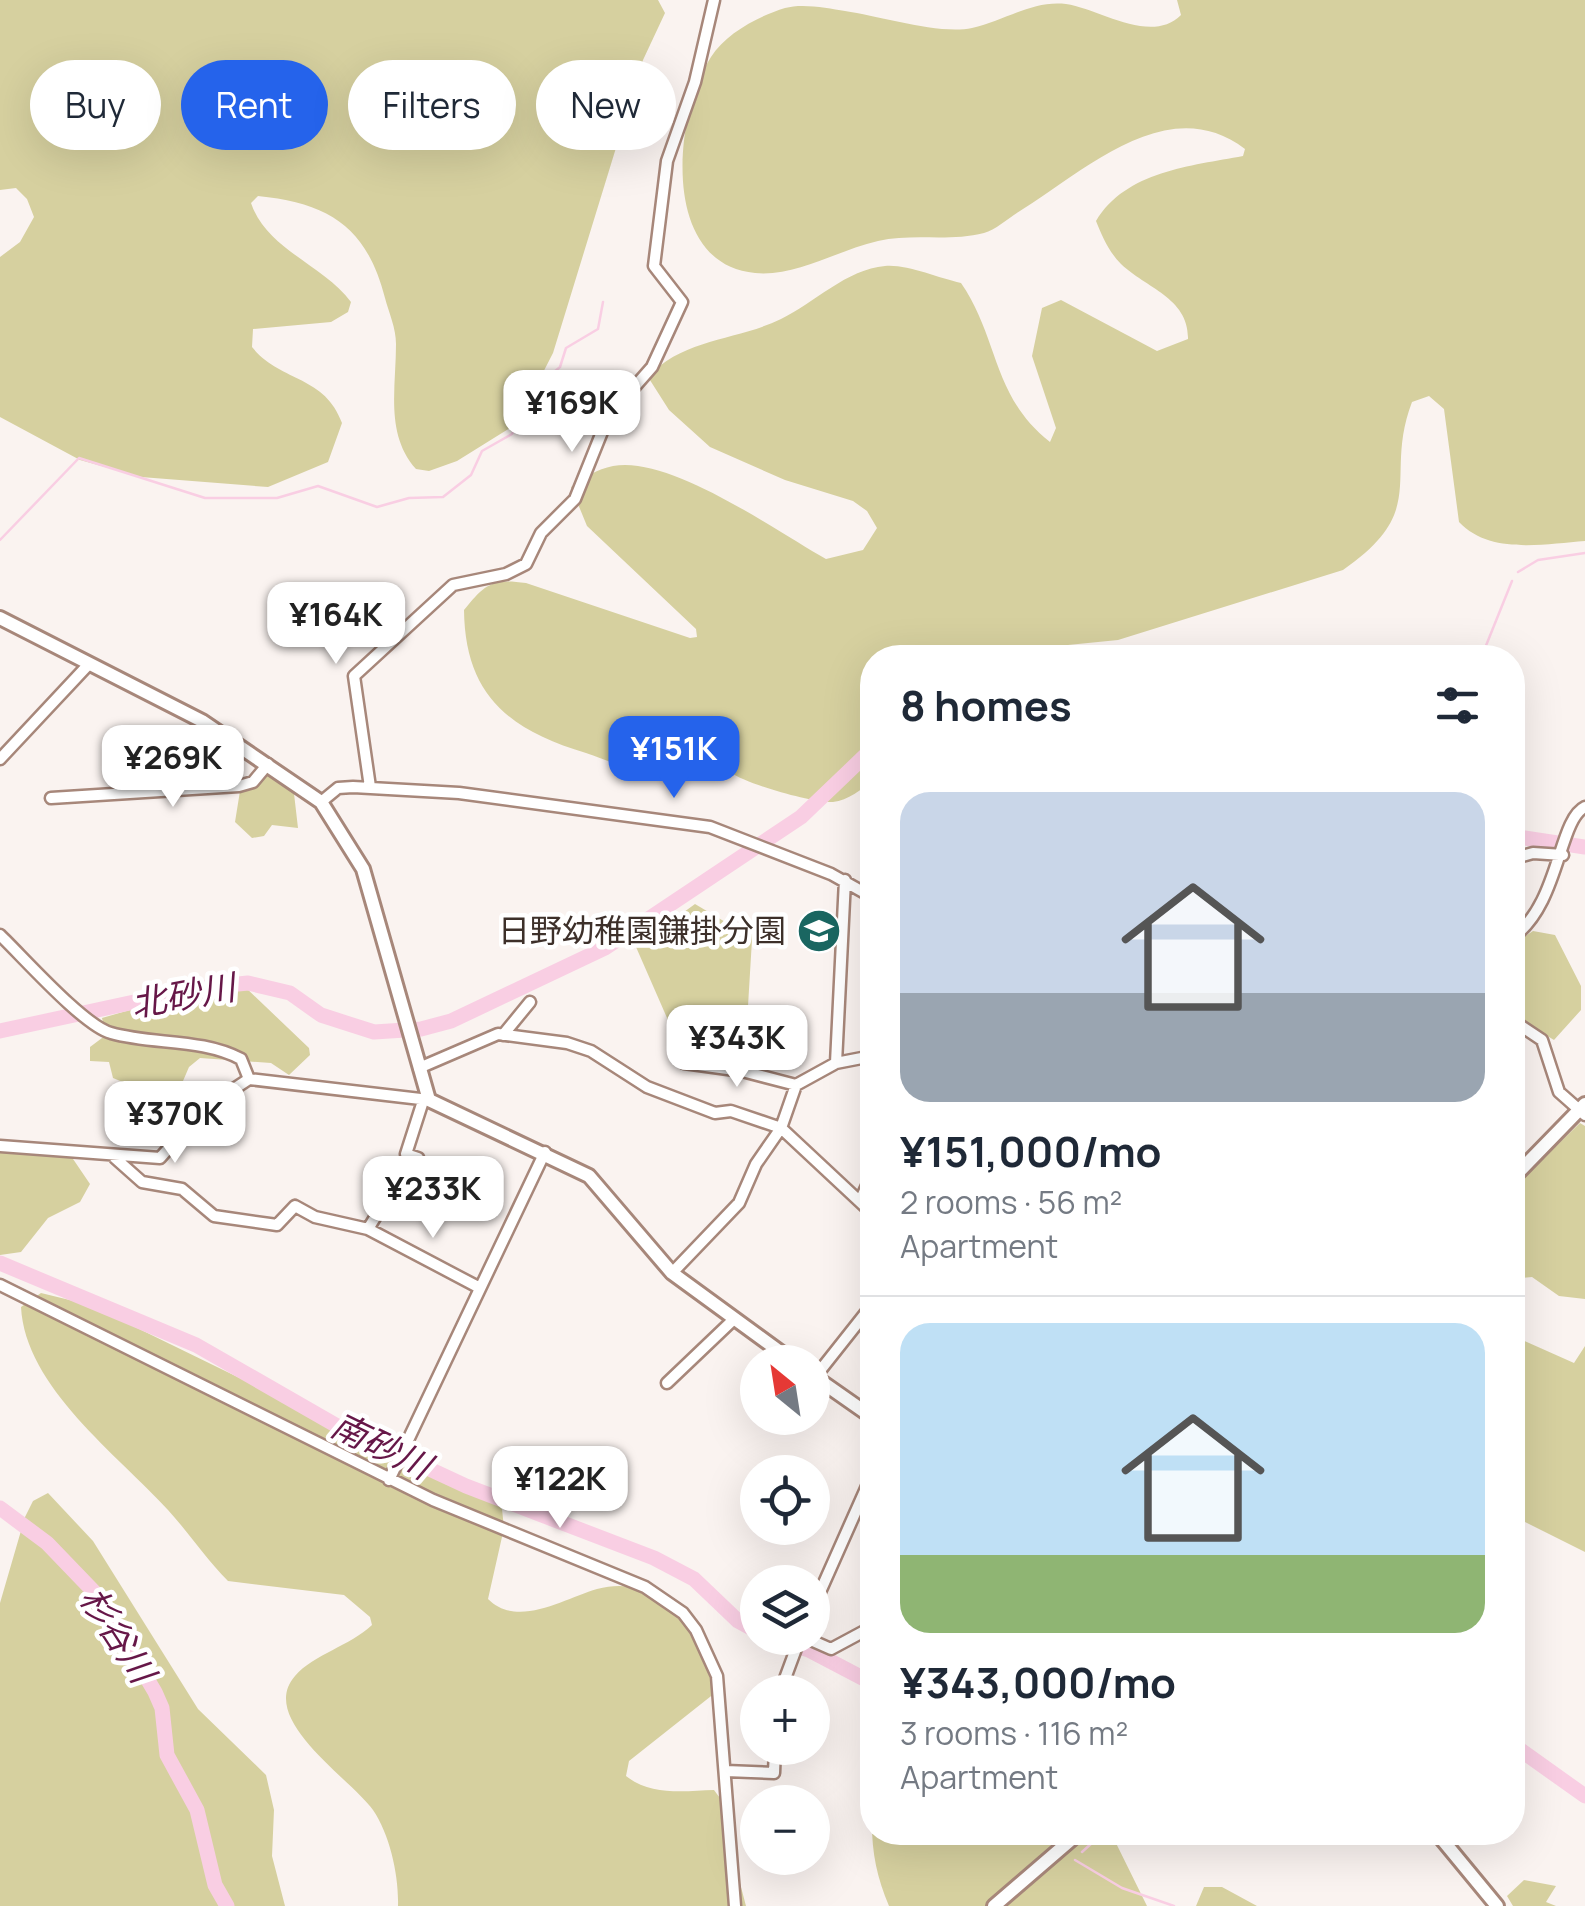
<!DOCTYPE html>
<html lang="en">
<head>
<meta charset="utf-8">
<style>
	body { margin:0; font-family:Manrope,"Noto Sans JP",sans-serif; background:#f2f2f3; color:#1f2937; height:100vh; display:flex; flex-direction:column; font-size:38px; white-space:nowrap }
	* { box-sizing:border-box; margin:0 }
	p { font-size:32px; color:#747a83 }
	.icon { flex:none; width:55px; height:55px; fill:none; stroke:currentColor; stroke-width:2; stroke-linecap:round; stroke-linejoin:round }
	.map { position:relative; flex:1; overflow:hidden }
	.sheet { position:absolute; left:860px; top:645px; width:665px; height:1200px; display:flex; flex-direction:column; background:#fff; border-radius:40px; box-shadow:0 10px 40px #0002 }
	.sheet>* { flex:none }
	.banner { position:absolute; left:30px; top:60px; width:680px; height:90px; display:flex; gap:20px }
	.needle { width:65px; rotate:330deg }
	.tools { position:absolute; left:740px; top:1345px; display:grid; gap:20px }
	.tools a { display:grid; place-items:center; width:90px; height:90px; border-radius:50%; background:#fff; box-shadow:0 10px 40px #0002; font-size:50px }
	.price { position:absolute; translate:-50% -85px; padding:0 22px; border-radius:20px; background:#fff; color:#222; font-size:32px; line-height:65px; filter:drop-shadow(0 2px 5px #0008) }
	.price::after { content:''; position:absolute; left:50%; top:60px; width:30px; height:22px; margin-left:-15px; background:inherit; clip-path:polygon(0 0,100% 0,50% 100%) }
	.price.on { background:#2563eb; color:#fff }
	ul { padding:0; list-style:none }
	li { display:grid; align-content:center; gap:20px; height:530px; padding:0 40px }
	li+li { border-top:2px solid #e0e1e3 }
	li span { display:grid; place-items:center; height:310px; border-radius:30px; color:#555 }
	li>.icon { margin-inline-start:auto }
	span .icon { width:180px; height:180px; fill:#fffc; stroke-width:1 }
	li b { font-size:42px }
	h2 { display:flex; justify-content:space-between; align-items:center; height:120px; padding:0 40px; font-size:42px }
	.tag { padding:0 35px; border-radius:45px; background:#fff; box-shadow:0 10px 40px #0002; font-size:35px; line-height:90px }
	.tag.on { background:#2563eb; color:#fff }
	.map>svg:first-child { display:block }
	.green { fill:#d6d09f }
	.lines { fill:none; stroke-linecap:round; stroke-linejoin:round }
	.stream { stroke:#f9cee3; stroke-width:2.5 }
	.river { stroke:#f9cee3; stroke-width:15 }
	.minor-casing { stroke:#a7877a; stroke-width:15 }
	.major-casing { stroke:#a7877a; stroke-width:18 }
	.minor { stroke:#fff; stroke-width:10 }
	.major { stroke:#fff; stroke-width:12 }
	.labels { text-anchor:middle; stroke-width:9; stroke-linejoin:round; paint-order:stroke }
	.poi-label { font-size:32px; fill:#3d302a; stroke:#fff; text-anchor:end }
	.water-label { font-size:35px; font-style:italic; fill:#661748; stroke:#fff }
</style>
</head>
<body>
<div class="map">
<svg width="1585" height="1906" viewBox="0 0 1585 1906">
	<rect width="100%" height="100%" fill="#faf3f0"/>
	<!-- green -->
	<path class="green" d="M0 0H658L665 13 643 60 553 353 531 396 510 428 457 461 429 471 416 469C385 434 396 388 396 344 396 328 389 313 385 298 367 228 330 203 258 196L251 203C267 250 324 265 351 302L348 312 331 322 253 329 252 347C280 382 325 375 342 423L328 462 268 487 141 477 80 460 0 417V257L20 242 34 217 27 199 16 188 0 190Z
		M1177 0H1585V541C1544 544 1490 555 1459 522L1444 409 1429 396 1412 402C1383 478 1431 509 1343 570L1118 640 1058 646 1017 657 872 658V780C862 790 848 800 833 802 812 803 746 784 730 772 724 768 719 759 713 756 687 743 656 765 630 766 617 766 599 757 586 753 509 730 465 695 464 610 485 584 492 578 526 583L690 638 697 637 696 629 587 526 571 487C584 478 597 469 613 466 670 455 776 531 826 559L863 550 877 528 867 511 853 501 785 480 710 447 669 410 648 377C683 338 736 341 781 319 814 303 847 269 885 266 907 264 938 278 961 283 999 338 992 397 1050 442L1056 428 1032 356 1042 308 1061 300 1157 351 1188 339C1189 298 1146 288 1121 264 1109 252 1102 236 1096 221 1126 171 1191 166 1243 156L1245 149C1169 91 1087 169 1023 209 1011 216 997 229 984 233 950 242 912 233 878 241 838 250 796 277 755 273 659 264 674 114 711 57 726 33 759 16 785 8 802 3 828 8 845 11 880 16 939 35 972 28 1005 21 1032 0 1066 4 1100 9 1151 45 1181 15Z
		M263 772 293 785 298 828 272 825 264 836 252 838 235 822 240 791Z
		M695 904 737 929 742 920 753 923 745 1056 733 1054 732 1060 685 1059 636 947Z
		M1533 931 1555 935 1581 986V1010L1554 1040 1513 1015 1512 945Z
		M243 985 309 1048 310 1055 289 1075 271 1063 200 1058 189 1067 180 1088 153 1092 143 1111 147 1122 133 1136 124 1133 129 1108 124 1098 130 1085 113 1078 109 1062 90 1061V1047L106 1035 102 1018 189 993Z
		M1580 1123 1585 1126V1299L1559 1296 1532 1277 1512 1279 1513 1188Z
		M0 1149 71 1156 90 1184 80 1202 48 1218 21 1252 0 1255Z
		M41 1293 90 1305 492 1501 502 1509 504 1528 488 1599C518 1629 565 1598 597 1589 663 1571 705 1636 720 1689L629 1761 626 1776C651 1796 684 1791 714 1790L728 1809 732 1853 746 1906H398C399 1876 390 1835 373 1810 350 1778 257 1719 295 1676 314 1654 350 1646 372 1625L370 1617 344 1595 228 1581C206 1559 189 1533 168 1510 118 1455 25 1387 21 1307Z
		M1513 1336 1574 1363 1585 1346V1552L1513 1516Z
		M48 1493 93 1541 198 1709 266 1775 274 1810 272 1856 285 1906H0V1603L25 1517 33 1501Z
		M872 1814V1832L1111 1833 1147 1906H889C876 1875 871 1849 872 1814Z
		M1524 1880 1556 1886 1546 1902 1556 1906H1513L1507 1896Z
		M1204 1887H1222L1257 1906H1196Z"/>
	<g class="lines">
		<!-- stream -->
		<path class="stream" d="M0 540 79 458 205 498H277L318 486 377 507 409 498 443 497 471 475 482 451 512 434 540 384 560 367 566 348 598 329 603 302
			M1518 572 1538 560 1585 553
			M1481 658 1512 581
			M1082 1852 1104 1832
			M1075 1860 1122 1888 1174 1906"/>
		<!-- river -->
		<path class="river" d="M1512 836 1585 847
			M0 1031 199 988 248 983 290 993 321 1015 374 1032 421 1029 451 1021 605 948 801 817 872 749
			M0 1263 196 1345 339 1427 466 1486 654 1558 694 1579 738 1621 758 1632
			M0 1508 47 1543 98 1596 155 1692 162 1708 167 1755 197 1810 215 1885 227 1906
			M768 1638 809 1650 872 1683
			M1512 1744 1585 1796"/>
		<!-- minor casing -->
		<g class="minor-casing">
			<path id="minor" d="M0 759 89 664
				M370 787 354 676 453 585 506 574 526 564 541 533 575 499 608 417 652 367 682 302 654 266 667 161 695 82 714 0
				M51 798 239 786 253 782 268 764
				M321 802 338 788 353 787 459 793 710 827 831 874 872 897
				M1512 859 1533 853 1563 855
				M0 935C23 957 84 1026 111 1033 153 1045 201 1038 241 1059L249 1079 429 1100
				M1512 938C1560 904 1558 820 1585 807
				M1512 1020 1542 1040 1559 1092 1585 1115
				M503 1035 530 1002
				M684 1063 742 1071 796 1085
				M836 1063 845 880
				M419 1068 498 1034 567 1043 591 1051 647 1087 715 1113 731 1111 781 1128 872 1213
				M0 1146 160 1158 202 1110 249 1079
				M115 1158 142 1182 182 1189 214 1216 277 1225 295 1206 315 1217 368 1229 480 1288
				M860 1201 872 1175
				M368 1229 387 1198 416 1184 418 1158 406 1154 423 1101
				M672 1273 739 1203 756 1164 781 1128 796 1085 836 1063 872 1056
				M0 1285 433 1500 645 1587 683 1613 696 1630 717 1676 735 1906
				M815 1377 872 1305
				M667 1383 732 1321
				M389 1480 545 1152
				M812 1610 872 1475
				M806 1638 831 1649 872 1627
				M780 1692 800 1638
				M726 1771 774 1773 775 1748"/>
		</g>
		<!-- major casing -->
		<g class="major-casing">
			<path id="major" d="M0 618 202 721 321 802 363 869 429 1100 589 1176 672 1273 794 1362
				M1512 1179 1585 1104
				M812 1375 872 1417
				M1436 1832 1497 1906
				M994 1906 1080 1832"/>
		</g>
		<!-- minor -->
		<use href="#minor" class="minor"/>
		<!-- major -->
		<use href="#major" class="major"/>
	</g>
	<!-- icons -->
	<defs>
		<g id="school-disc" transform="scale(2.25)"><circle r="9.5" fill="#1a6661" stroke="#fff"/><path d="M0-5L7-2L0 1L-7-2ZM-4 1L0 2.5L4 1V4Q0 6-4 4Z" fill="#fff"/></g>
	</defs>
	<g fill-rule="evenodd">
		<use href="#school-disc" x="819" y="931"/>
	</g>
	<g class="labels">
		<!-- poi labels -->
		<g class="poi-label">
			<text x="786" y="942">日野幼稚園鎌掛分園</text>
		</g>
		<!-- water labels -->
		<g class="water-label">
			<text transform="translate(183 996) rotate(-10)" y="12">北砂川</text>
			<text transform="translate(381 1446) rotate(26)" y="12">南砂川</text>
			<text transform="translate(117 1635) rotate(57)" y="12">杉谷川</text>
		</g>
	</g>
</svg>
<div class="tools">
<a><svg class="needle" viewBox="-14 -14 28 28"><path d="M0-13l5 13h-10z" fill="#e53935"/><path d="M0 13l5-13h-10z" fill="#747a83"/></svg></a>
<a><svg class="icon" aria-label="locate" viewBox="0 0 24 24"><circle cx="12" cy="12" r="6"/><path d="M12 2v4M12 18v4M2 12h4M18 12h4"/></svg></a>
<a><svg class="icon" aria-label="layers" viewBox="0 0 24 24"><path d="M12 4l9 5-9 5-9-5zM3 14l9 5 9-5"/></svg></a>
<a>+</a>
<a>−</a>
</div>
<b class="price" style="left:572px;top:455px">¥169K</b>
<b class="price" style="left:336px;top:667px">¥164K</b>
<b class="price on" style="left:674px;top:801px">¥151K</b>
<b class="price" style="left:173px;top:810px">¥269K</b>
<b class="price" style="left:737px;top:1090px">¥343K</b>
<b class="price" style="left:175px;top:1166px">¥370K</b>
<b class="price" style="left:433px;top:1241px">¥233K</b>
<b class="price" style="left:560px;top:1531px">¥122K</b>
<div class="banner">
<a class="tag">Buy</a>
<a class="tag on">Rent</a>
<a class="tag">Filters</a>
<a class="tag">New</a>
</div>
<section class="sheet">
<h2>8 homes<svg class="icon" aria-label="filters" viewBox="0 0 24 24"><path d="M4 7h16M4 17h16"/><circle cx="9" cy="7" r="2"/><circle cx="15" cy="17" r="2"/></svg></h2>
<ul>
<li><span style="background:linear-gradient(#c9d6e8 65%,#9aa5b1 0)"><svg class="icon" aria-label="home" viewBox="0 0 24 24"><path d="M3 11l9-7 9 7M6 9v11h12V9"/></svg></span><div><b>¥151,000/mo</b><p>2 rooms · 56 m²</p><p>Apartment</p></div></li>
<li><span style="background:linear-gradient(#bfe0f5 75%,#8fb573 0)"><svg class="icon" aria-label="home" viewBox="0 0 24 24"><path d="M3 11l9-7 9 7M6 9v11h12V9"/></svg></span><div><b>¥343,000/mo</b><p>3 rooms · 116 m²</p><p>Apartment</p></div></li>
</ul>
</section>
</div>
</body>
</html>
